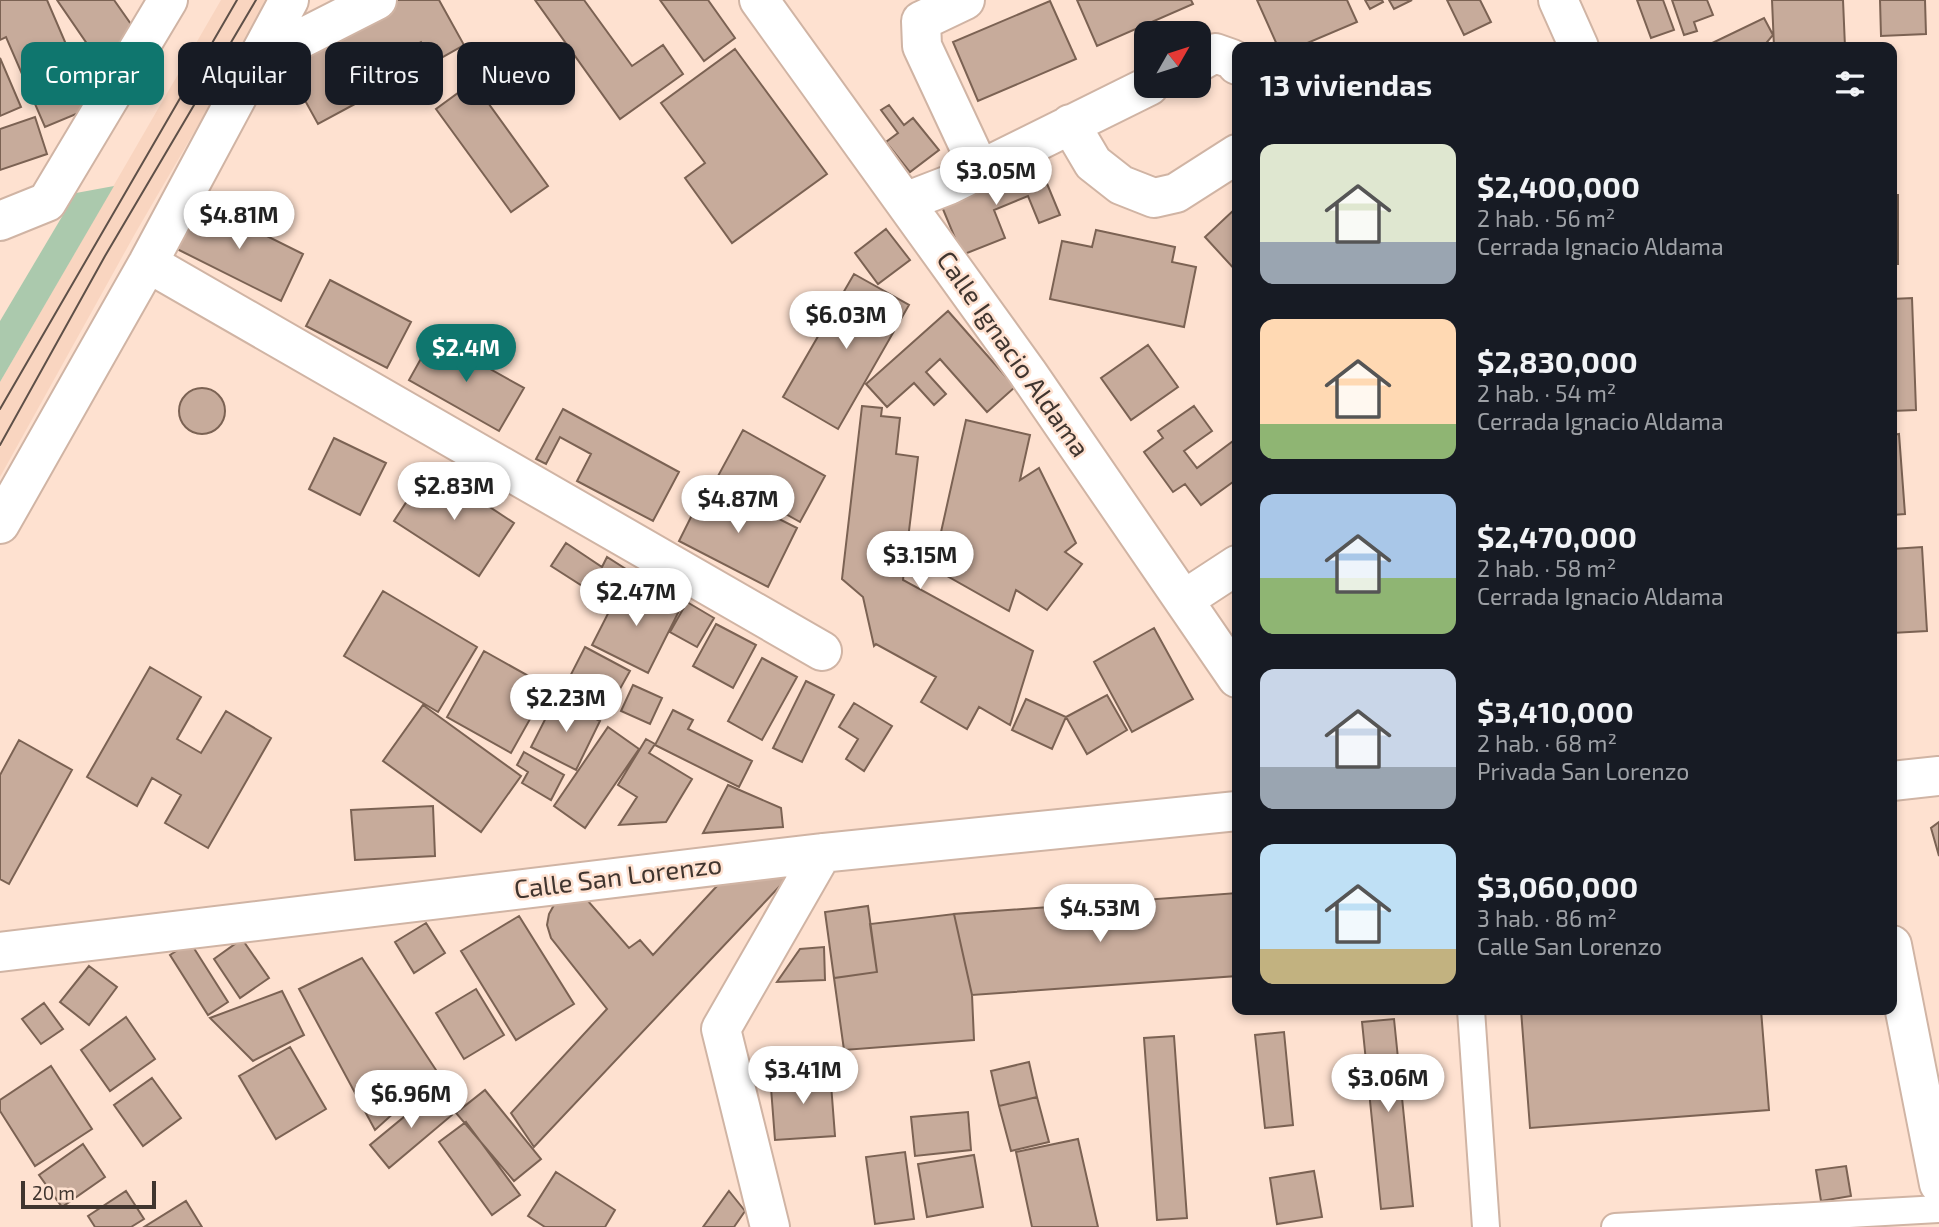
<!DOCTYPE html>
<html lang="es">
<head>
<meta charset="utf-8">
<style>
	body { margin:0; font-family:"Exo 2",sans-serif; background:#242831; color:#f1f3f6; height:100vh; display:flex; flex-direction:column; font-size:26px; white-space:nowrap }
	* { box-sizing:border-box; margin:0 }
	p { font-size:23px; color:#9ea1a6 }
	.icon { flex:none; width:38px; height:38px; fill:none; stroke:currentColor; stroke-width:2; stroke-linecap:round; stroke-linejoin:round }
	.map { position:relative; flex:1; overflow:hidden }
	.sheet { position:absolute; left:1232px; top:42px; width:665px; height:973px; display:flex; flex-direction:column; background:#171b24; border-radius:14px; box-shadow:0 4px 10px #0003 }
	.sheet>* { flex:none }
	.banner { position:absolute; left:21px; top:42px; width:665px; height:63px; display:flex; gap:14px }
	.needle { width:46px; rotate:51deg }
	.fabs { position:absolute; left:1134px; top:21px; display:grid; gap:14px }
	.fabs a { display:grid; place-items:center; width:77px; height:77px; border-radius:14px; background:#171b24; box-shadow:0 4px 10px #0003; font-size:35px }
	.scale { position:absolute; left:21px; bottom:18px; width:135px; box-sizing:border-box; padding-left:7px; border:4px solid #40352f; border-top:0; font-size:19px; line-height:24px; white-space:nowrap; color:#40352f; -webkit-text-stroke:5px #fee1d0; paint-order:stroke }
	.price { position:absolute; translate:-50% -60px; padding:0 16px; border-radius:24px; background:#fff; color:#222; font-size:23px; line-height:46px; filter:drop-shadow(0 2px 4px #0008) }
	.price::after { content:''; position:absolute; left:50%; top:42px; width:21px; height:16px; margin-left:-10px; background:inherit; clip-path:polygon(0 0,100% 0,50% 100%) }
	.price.selected { background:#0f766e; color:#fff }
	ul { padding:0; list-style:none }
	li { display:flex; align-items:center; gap:21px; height:175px; padding:0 28px }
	li span { display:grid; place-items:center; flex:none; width:196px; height:140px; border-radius:14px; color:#555 }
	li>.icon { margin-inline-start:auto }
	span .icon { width:84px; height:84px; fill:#fffc; stroke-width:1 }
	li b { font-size:30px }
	h2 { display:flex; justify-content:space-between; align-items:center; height:84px; padding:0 28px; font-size:30px }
	.pill { padding:0 24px; border-radius:14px; background:#171b24; box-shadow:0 4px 10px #0003; font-size:24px; line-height:63px }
	.pill.selected { background:#0f766e; color:#fff }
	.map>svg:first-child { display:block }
	.built { fill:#f9d5c0 }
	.green { fill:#abc9ad }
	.building { fill:#c7ab9b; stroke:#7b6253; stroke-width:2 }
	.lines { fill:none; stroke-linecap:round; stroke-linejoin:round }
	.service-casing { stroke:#d0b4a4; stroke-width:30 }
	.minor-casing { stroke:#d0b4a4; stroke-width:42 }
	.service { stroke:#fff; stroke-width:26 }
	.minor { stroke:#fff; stroke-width:38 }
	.tram { stroke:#5e5048; stroke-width:2 }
	.labels { text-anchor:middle; stroke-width:5; stroke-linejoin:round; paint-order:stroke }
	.street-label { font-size:26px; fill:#40352f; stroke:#fee1d0 }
</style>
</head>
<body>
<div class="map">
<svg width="1939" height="1227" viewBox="0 0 1939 1227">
	<rect width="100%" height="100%" fill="#fee1d0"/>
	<!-- built -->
	<path class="built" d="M221 0H271L136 232 0 477V382Z"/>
	<!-- green -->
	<path class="green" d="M114 186 0 382V321L76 193Z"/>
	<!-- building -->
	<path class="building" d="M0 0H47L93 107 45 127 6 37 0 40Z
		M57 0H114L140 37 101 64Z
		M386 0H439L464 45 432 63 421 42 367 71 379 91 318 124 281 57Z
		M535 0H584L632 66 663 45 683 74 620 119Z
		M660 0H708L735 38 704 61Z
		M1077 0H1191L1193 4 1097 46Z
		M1257 0H1347L1357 22 1298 47H1278Z
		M1365 0H1382L1383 2 1370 9Z
		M1389 0H1412L1394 9Z
		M1447 0H1480L1491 22 1464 35Z
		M1637 0H1663L1674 30 1651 38Z
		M1672 0H1707L1713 15 1694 22 1697 31 1684 35Z
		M1772 0H1843L1845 47H1774Z
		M1880 0H1925L1926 34 1881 36Z
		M1050 1 1076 59 978 101 953 42Z
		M1764 18 1773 35 1763 47H1704Z
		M735 49 827 174 732 243 685 178 705 163 661 103Z
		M0 58 21 107 0 116Z
		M473 82 548 186 511 212 436 109Z
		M889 105 904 125 913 118 939 150 910 172 886 142 898 133 881 110Z
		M35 117 47 154 0 170V129Z
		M1038 162 1060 215 1039 223 1028 196 994 210 1005 238 962 255 940 202Z
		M1892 195H1898V264H1892Z
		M198 202 303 254 281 301 175 248Z
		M1237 207V272L1205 237Z
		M886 229 910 260 878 284 855 253Z
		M1096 230 1175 247 1172 262 1196 267 1184 327 1050 299 1062 241 1092 247Z
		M854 274 909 305 838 429 783 397Z
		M330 280 411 322 387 368 306 326Z
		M1912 298 1916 410 1892 411V299Z
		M948 311 1015 387 987 412 940 359 926 372 946 394 934 405 914 383 887 407 866 384Z
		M433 337 524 388 499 431 409 380Z
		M1148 345 1178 387 1131 420 1101 378Z
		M179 411a23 23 0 1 1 46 0a23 23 0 1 1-46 0Z
		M862 406 882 408 881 416 900 418 896 454 918 457 903 580 1033 651 1010 725 979 707 967 729 921 702 936 677 876 644 874 646 863 597 842 579Z
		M1194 406 1212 431 1184 451 1197 468 1237 438V479L1201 505 1185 484 1173 492 1144 452 1163 438 1158 431Z
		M563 409 679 472 653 521 577 481 591 454 560 437 546 464 536 459Z
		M966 420 1030 435 1020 480 1039 468 1076 543 1065 552 1082 564 1047 610 1016 590 1009 611 933 568Z
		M743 430 825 476 800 522 718 476Z
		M1899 434 1905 514 1892 515V435Z
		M334 438 386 463 360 515 309 489Z
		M429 467 514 523 479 576 394 521Z
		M708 483 797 528 768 587 679 541Z
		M566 543 602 567 607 557 629 571 609 603 551 566Z
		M1922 547 1927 631 1892 633V549Z
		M624 582 679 611 648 673 592 645Z
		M383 591 477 647 438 712 344 656Z
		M687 602 714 618 697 647 670 632Z
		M716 624 756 645 733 688 693 666Z
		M1154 628 1193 699 1132 732 1094 662Z
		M585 647 630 671 606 714 563 690Z
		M484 651 548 687 511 753 447 717Z
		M762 658 797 677 762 740 728 721Z
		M150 667 201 697 177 739 201 753 226 711 271 738 208 848 165 823 181 795 152 778 137 806 87 777Z
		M806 681 834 695 802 762 773 748Z
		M633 685 662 698 650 724 621 711Z
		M1107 695 1127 730 1087 754 1066 717Z
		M556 698 600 721 576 770 531 747Z
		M1026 699 1066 717 1052 749 1012 730Z
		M854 703 892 726 864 771 846 759 858 739 839 727Z
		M423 705 521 776 481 832 383 761Z
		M673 710 693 720 688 729 752 761 739 787 655 745Z
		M608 727 639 749 585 828 554 806Z
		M646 739 655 744 649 753 692 779 666 822 619 825 637 797 618 785Z
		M19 740 72 770 9 884 0 879V775Z
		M524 752 564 775 551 800 522 783 528 772 517 765Z
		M728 785 781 808 783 827 703 833Z
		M433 806 435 856 355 860 351 810Z
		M1939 822V856L1931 828Z
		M796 869 534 1147 511 1113 607 1009 551 938 547 925 549 914 554 905 567 895 581 893 629 948 640 940 653 955 729 873Z
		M1237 893V976L972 995 954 914Z
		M868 906 877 972 834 978 825 912Z
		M954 914 972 995 974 1040 844 1050 834 978 877 972 870 924Z
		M519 916 574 1004 516 1040 461 951Z
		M426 923 445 953 414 973 395 942Z
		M242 939 269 978 240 998 214 959Z
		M190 942 228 1002 208 1015 170 955Z
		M824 947 825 980 777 982 800 949Z
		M362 958 438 1073 375 1130 299 989Z
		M89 966 117 987 89 1025 60 1002Z
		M476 989 504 1035 464 1059 436 1013Z
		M282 991 304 1035 253 1061 210 1018Z
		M44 1003 63 1029 41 1044 22 1019Z
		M1521 1010H1761L1769 1110 1530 1128Z
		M126 1017 155 1059 110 1091 81 1050Z
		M1394 1019 1413 1206 1381 1209 1362 1022Z
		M1284 1032 1293 1125 1265 1128 1255 1035Z
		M1174 1036 1187 1218 1157 1220 1144 1038Z
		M290 1047 326 1109 276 1139 239 1076Z
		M1029 1062 1037 1097 999 1106 991 1071Z
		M51 1066 92 1129 35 1166 0 1111V1100Z
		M830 1071 835 1136 775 1140 770 1075Z
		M152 1078 181 1118 143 1146 114 1105Z
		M485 1090 541 1159 514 1181 456 1113Z
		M433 1093 452 1115 389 1168 370 1145Z
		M1037 1097 1049 1142 1011 1151 999 1106Z
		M968 1112 971 1150 915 1156 911 1117Z
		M466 1122 520 1195 492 1215 439 1142Z
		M1078 1139 1098 1227H1032L1016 1152Z
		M83 1144 105 1177 62 1207 39 1175Z
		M905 1152 914 1219 875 1224 866 1157Z
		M974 1155 983 1207 927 1217 918 1164Z
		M1846 1166 1851 1196 1821 1201 1816 1170Z
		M1314 1171 1322 1217 1277 1224 1270 1178Z
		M556 1172 615 1210 605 1227H545L528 1216Z
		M126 1191 144 1219 131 1227H95L88 1216Z
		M729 1191 745 1211 734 1227H703Z
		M186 1201 202 1227H144Z"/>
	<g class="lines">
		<!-- service casing -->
		<g class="service-casing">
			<path id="service" d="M1471 1010 1486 1227
				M1615 1227 1939 1209"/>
		</g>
		<!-- minor casing -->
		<g class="minor-casing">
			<path id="minor" d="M759 0 1027 372 1237 678
				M965 0 921 21 922 46 979 168
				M1558 0 1579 47
				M1199 62 1215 53 1232 59 1237 65
				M253 63 377 0
				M1070 124 1093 163 1121 185 1154 198 1176 193 1237 154
				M905 202 949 185 1149 86
				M0 221 47 202 168 0
				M148 263 822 651
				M0 524 148 263 289 0
				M1185 599 1237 565
				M1892 781 1939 776
				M1892 945 1939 1184
				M0 952 822 853 1237 811
				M770 1227 721 1029 822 853"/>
		</g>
		<!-- service -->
		<use href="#service" class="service"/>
		<!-- minor -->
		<use href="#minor" class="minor"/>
		<!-- tram -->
		<path class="tram" d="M0 409 237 0
			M0 445 105 256 256 0"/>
	</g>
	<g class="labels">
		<!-- street labels -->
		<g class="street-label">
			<text transform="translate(1013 354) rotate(55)" y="9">Calle Ignacio Aldama</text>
			<text transform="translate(618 877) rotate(-7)" y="9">Calle San Lorenzo</text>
		</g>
	</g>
</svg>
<div class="fabs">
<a><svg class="needle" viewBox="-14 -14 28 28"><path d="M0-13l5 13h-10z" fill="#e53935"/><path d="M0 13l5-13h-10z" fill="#9ea1a6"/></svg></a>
</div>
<div class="scale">20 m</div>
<b class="price" style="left:996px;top:207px">$3.05M</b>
<b class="price" style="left:239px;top:251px">$4.81M</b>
<b class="price" style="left:846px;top:351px">$6.03M</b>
<b class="price selected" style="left:466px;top:384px">$2.4M</b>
<b class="price" style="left:454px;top:522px">$2.83M</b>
<b class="price" style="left:738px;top:535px">$4.87M</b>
<b class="price" style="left:920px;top:591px">$3.15M</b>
<b class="price" style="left:636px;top:628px">$2.47M</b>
<b class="price" style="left:566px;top:734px">$2.23M</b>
<b class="price" style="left:1100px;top:944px">$4.53M</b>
<b class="price" style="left:803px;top:1106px">$3.41M</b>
<b class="price" style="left:1388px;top:1114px">$3.06M</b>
<b class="price" style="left:411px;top:1130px">$6.96M</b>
<div class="banner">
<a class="pill selected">Comprar</a>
<a class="pill">Alquilar</a>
<a class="pill">Filtros</a>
<a class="pill">Nuevo</a>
</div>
<section class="sheet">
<h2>13 viviendas<svg class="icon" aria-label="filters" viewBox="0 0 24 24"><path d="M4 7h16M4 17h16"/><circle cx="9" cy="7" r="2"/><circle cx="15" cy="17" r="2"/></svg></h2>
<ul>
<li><span style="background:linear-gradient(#dfe7d0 70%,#9aa5b1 0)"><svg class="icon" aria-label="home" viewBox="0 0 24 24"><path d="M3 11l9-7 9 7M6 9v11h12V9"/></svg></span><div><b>$2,400,000</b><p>2 hab. · 56 m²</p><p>Cerrada Ignacio Aldama</p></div></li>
<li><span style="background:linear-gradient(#ffd9b3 75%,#8fb573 0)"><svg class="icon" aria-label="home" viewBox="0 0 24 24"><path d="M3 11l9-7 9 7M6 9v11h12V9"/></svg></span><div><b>$2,830,000</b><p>2 hab. · 54 m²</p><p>Cerrada Ignacio Aldama</p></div></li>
<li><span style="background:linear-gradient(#a9c7e8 60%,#8fb573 0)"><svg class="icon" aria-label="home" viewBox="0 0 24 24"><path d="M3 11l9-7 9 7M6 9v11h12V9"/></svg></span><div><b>$2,470,000</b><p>2 hab. · 58 m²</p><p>Cerrada Ignacio Aldama</p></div></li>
<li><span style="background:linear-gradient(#c9d6e8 70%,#9aa5b1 0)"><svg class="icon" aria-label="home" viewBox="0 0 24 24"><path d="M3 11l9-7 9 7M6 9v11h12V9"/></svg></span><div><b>$3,410,000</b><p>2 hab. · 68 m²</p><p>Privada San Lorenzo</p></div></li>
<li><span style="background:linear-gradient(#bfe0f5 75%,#c2b280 0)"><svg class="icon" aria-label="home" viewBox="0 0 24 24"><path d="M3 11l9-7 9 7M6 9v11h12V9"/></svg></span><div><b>$3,060,000</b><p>3 hab. · 86 m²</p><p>Calle San Lorenzo</p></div></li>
</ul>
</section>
</div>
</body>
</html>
